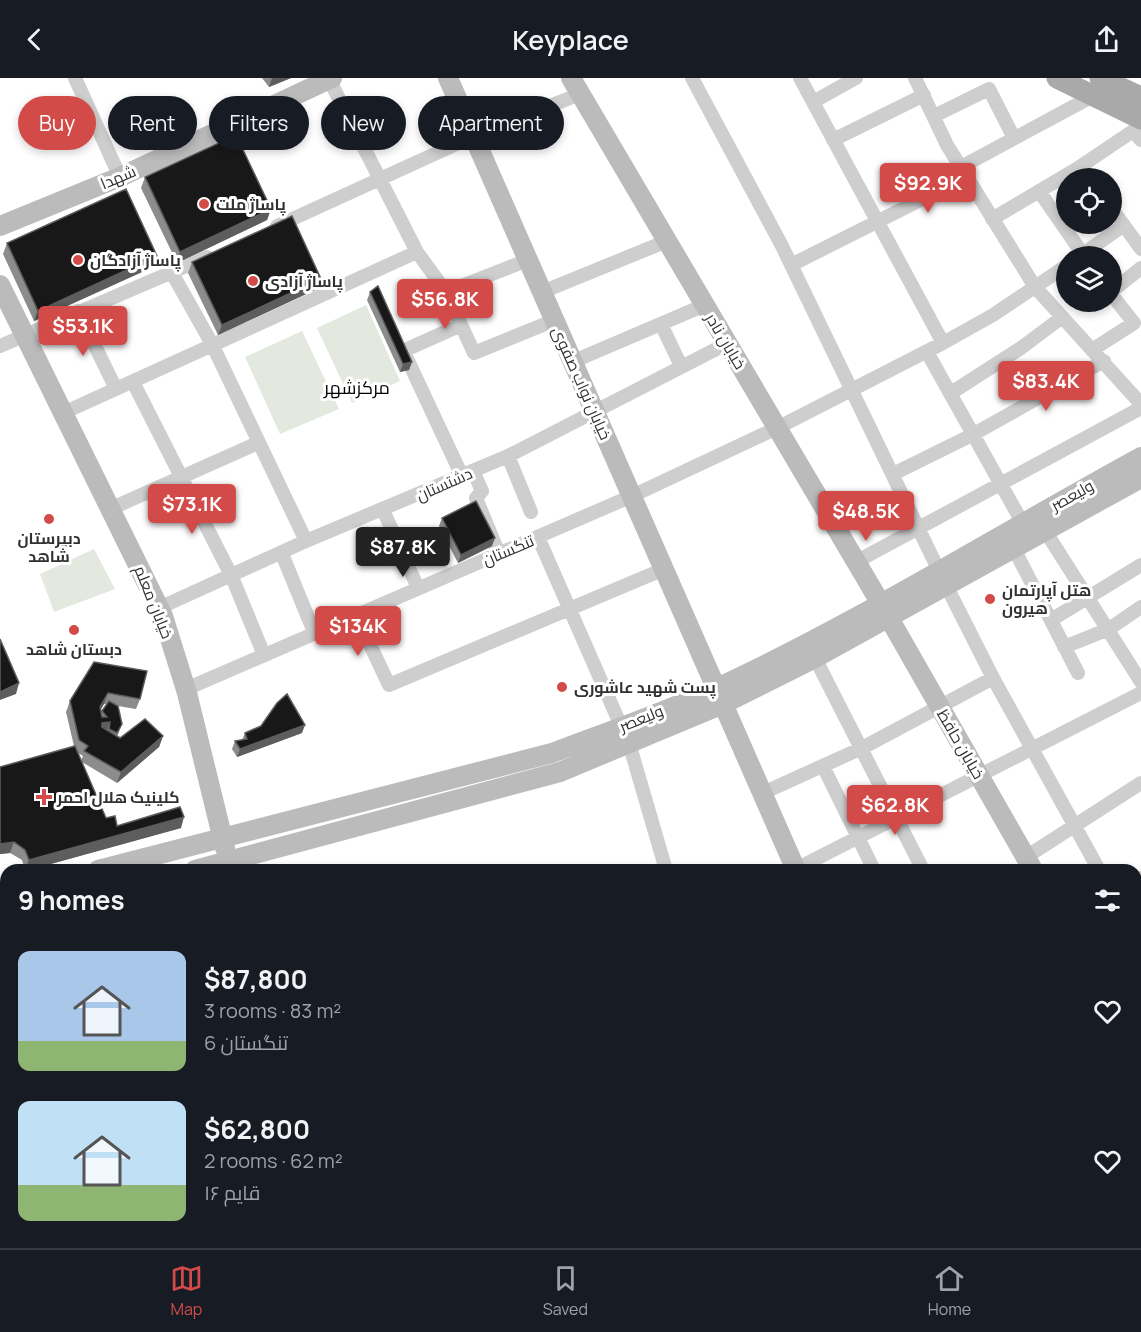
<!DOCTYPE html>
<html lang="en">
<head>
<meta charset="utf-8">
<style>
	body { margin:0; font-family:Manrope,Cairo,sans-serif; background:#20242c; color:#f1f3f6; height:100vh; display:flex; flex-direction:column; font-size:22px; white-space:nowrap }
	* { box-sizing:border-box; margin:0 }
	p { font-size:20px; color:#9ea1a6 }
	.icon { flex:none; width:33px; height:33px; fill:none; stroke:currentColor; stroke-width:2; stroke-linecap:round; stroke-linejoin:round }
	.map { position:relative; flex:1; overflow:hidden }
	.sheet { position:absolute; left:0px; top:786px; width:1142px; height:384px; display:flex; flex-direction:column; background:#171b24; border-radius:18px 18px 0 0; box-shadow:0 3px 9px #0003 }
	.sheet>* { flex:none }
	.guide { position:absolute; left:18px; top:18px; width:600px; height:54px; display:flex; gap:12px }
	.tools { position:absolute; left:1056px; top:90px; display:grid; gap:12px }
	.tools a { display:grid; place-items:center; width:66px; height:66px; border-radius:50%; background:#171b24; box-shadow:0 3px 9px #0003; font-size:30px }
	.price { position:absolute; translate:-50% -51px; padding:0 14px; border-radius:6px; background:#d34b48; color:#fff; font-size:20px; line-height:39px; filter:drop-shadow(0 2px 3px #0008) }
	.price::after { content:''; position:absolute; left:50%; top:36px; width:18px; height:14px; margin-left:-9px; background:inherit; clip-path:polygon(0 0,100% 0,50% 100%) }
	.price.selected { background:#222; color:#fff }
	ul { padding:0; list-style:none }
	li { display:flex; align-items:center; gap:18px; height:150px; padding:0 18px }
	li span { display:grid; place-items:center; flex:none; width:168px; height:120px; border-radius:12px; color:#555 }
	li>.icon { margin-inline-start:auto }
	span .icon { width:72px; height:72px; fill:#fffc; stroke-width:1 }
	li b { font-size:26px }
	h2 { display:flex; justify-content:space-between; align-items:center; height:72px; padding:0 18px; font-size:26px }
	.tag { padding:0 21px; border-radius:27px; background:#171b24; box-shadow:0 3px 9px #0003; font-size:21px; line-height:54px }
	.tag.selected { background:#d34b48; color:#fff }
	header { display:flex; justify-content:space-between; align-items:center; height:78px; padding:0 18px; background:#171b24; font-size:27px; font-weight:600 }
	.tab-bar { display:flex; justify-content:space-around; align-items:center; height:84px; border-top:2px solid #363941; background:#171b24; font-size:16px; color:#9ea1a6 }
	.tab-bar a { display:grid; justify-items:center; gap:3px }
	.tab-bar .selected { color:#d34b48 }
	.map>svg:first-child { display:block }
	.green { fill:#e3e9de }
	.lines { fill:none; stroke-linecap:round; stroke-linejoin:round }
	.street { stroke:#cecece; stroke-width:14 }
	.secondary { stroke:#bbb; stroke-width:20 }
	.primary { stroke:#a9a9a9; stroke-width:21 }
	.wall { fill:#8c8c8c; fill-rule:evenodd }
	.shaded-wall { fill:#5d5d5d }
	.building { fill:#181818; stroke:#5d5d5d; stroke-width:1.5 }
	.poi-dot { fill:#d34b48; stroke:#fff; stroke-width:2 }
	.labels { text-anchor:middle; stroke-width:6; stroke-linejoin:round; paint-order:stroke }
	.street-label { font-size:16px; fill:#313131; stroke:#fff }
	.poi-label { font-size:16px; font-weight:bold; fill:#313131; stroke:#fff; text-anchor:start }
	.neighbourhood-label { font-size:18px; fill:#000; stroke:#fff }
</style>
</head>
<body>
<header><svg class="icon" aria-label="back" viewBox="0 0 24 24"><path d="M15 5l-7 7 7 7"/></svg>Keyplace<svg class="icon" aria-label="share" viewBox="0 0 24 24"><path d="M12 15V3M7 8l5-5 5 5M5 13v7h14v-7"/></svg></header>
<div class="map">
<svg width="1141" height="1170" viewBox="0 0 1141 1170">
	<rect width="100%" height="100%" fill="#fff"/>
	<!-- green -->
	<path class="green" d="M366 227 400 303 352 325 317 250Z
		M302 253 339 331 280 356 245 279Z
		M94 471 115 511 54 534 40 496Z"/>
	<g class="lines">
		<!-- street -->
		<path class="street" d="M75 0 120 99
			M692 0 782 168 939 493
			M800 0 943 265
			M915 0 947 67 1035 209 1141 326
			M329 1 417 174 446 214 474 275 555 242
			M813 24 856 0
			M934 38 989 11 1014 60
			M833 62 924 17
			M961 89 1093 18
			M1039 113 1084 178
			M1112 131 1141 171
			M992 141 1078 90 1133 53 1141 62
			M277 148 474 58 580 16
			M1080 178 1124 147
			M791 187 966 99
			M172 195 212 266 306 463
			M1112 213 1141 190
			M446 214 528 182
			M542 214 667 163
			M78 233 116 311
			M661 246 681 288
			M0 268 207 179
			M403 272 462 398
			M1092 272 1134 245 1112 217
			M403 273 461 247
			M927 274 1022 444
			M574 283 705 227
			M133 304 232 499 264 577
			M951 315 1021 270 1061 240
			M63 335 417 174
			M508 378 531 434
			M473 393 482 413 476 420 499 476
			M893 396 972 357 1104 283
			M110 431 258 365
			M383 432 418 510
			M1044 451 1141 604
			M538 459 621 648
			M1013 469 1078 595
			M282 476 314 554
			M863 480 1141 330
			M946 507 993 600 1099 792
			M159 530 306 463 508 378 728 265
			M356 537 389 607 664 491
			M1051 542 1141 487
			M1064 569 1109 551 1141 529
			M815 580 923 792
			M186 611 632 418 777 350 943 265 993 237 1066 188
			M629 665 666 792
			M823 688 874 792
			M763 715 862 670 993 600
			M1026 779 1141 705
			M796 791 1141 615
			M1136 803 1141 800
			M1136 857 1141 868
			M1136 1021 1141 1018
			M1137 1118 1141 1116
			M412 1170 436 1164
			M971 1170 981 1164"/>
		<!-- secondary -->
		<path class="secondary" d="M448 0 796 792
			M571 0 881 526 1033 792
			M0 148 120 99 332 0
			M0 207 163 538 187 615 225 770
			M98 792 552 675C607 654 664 635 717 610 863 542 1000 456 1141 379
			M195 792 560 694 723 626 815 580 1141 400
			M0 820 6 828
			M0 848 6 846
			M1136 970 1141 980
			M213 1164 218 1170
			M246 1164 250 1170
			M328 1164 330 1170
			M960 1164 963 1170"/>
		<!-- primary -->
		<path class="primary" d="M1057 0 1141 41
			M1100 0 1141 19"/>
	</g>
	<!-- wall -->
	<path class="wall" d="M262 0H291L269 9Z
		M145 99 271 131 267 142 177 185 141 110Z
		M7 165 157 178 153 189 34 243 3 176Z
		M192 184 321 201 317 211 218 257 188 195Z
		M370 214 412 284 409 292 400 294 367 222Z
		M442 440 492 468 458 485 439 448Z
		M94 584 140 621 136 631 118 628 122 646 117 659 120 660 163 658 159 669 117 705 82 684 106 740 117 748 181 750 29 792H25L22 782 10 775 0 776V689L74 668 66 634 70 623ZM104 626H106L101 635 100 632ZM78 675 83 678 81 682Z
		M245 655H302L237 679 232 671 235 663 242 662Z"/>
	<!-- shaded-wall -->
	<path class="shaded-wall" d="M272 0H291L269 9Z
		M271 131 267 142 177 185 180 174Z
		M157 178 153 189 34 243 38 233Z
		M321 201 317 211 218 257 222 247Z
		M412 284 409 292 400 294 403 286Z
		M495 460 492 468 458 485 461 477Z
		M19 605 16 616 0 622V614Z
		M108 615 104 626 96 640 100 629Z
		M110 644 106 655 98 656 102 645Z
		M305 647 302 655 237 679 240 671Z
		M163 658 159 669 117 705 121 694Z
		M184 739 181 750 29 792H25L29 782Z
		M14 764 10 775 0 776V766Z
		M6 913V922L0 925V916Z"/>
	<!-- building -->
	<path class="building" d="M236 57 271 131 180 174 145 99Z
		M126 111 157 178 38 233 7 165Z
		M292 138 321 201 222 247 192 184Z
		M378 208 412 284 403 286 370 214Z
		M476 423 495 460 461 477 442 440Z
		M0 561 19 605 0 614Z
		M94 584 147 593 140 621 108 615 100 629 102 639H107L102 633 109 623 118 628 122 646 117 655 109 651 110 644 102 645V649L120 660 145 641 163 658 121 694 84 673 88 668 79 662 70 623Z
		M287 616 305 647 240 671 235 663 247 661 245 655 261 648 277 625Z
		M75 668 106 740 115 738 117 748 180 729 184 739 29 782 25 772 14 764 0 766V689Z
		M0 871 6 878V913L0 916Z"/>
	<!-- markers -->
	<g class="poi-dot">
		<circle cx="204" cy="126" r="6"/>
		<circle cx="78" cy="182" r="6"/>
		<circle cx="253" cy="203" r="6"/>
		<circle cx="49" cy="441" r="6"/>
		<circle cx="990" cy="521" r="6"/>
		<circle cx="74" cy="552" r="6"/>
		<circle cx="562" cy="609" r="6"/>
		<path d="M41 710h6v6h6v6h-6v6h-6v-6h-6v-6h6z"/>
	</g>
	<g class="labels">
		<!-- street labels -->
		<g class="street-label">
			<text transform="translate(118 99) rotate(-23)" y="6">شهدا</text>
			<text transform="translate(726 263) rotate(59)" y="6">خیابان نادر</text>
			<text transform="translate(582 305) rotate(66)" y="6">خیابان نواب صفوی</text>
			<text transform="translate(444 406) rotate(-24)" y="6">دشتستان</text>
			<text transform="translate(1072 417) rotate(-29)" y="6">ولیعصر</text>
			<text transform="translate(508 472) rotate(-23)" y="6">تنگستان</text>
			<text transform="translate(154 524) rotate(68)" y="6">خیابان معلم</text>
			<text transform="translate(641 640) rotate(-22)" y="6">ولیعصر</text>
			<text transform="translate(961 666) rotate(60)" y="6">خیابان حافظ</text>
		</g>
		<!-- poi labels -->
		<g class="poi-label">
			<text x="216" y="132">پاساژ ملت</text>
			<text x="90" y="188">پاساژ آزادگان</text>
			<text x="265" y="209">پاساژ آزادی</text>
			<text x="49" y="466" text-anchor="middle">دبیرستان<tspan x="49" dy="18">شاهد</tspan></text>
			<text x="1002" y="518">هتل آپارتمان<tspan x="1002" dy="18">هیرون</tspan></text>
			<text x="74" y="577" text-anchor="middle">دبستان شاهد</text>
			<text x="574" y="615">پست شهید عاشوری</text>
			<text x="57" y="725">کلینیک هلال احمر</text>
		</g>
		<!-- neighbourhood labels -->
		<g class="neighbourhood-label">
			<text x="357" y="316">مرکزشهر</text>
		</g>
	</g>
</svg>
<div class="tools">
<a><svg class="icon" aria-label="locate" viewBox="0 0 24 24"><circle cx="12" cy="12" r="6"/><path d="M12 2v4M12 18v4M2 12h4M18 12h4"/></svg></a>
<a><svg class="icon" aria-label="layers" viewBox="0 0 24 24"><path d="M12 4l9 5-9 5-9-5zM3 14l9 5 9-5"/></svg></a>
</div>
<b class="price" style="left:928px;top:136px">$92.9K</b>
<b class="price" style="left:445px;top:252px">$56.8K</b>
<b class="price" style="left:83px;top:279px">$53.1K</b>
<b class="price" style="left:1046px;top:334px">$83.4K</b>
<b class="price" style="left:192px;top:457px">$73.1K</b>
<b class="price" style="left:866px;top:464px">$48.5K</b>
<b class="price selected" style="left:403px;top:500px">$87.8K</b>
<b class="price" style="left:358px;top:579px">$134K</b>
<b class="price" style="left:895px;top:758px">$62.8K</b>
<div class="guide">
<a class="tag selected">Buy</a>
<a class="tag">Rent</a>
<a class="tag">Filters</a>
<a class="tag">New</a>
<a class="tag">Apartment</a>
</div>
<section class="sheet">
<h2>9 homes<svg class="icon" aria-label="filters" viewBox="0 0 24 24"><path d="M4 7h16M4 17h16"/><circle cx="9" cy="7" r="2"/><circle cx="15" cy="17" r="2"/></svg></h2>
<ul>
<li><span style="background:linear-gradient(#a9c7e8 75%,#8fb573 0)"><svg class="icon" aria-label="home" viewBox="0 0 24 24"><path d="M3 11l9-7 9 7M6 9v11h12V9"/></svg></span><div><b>$87,800</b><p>3 rooms · 83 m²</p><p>تنگستان 6</p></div><svg class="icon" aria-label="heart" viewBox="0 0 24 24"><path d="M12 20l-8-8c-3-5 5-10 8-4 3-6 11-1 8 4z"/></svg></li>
<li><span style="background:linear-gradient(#bfe0f5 70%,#8fb573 0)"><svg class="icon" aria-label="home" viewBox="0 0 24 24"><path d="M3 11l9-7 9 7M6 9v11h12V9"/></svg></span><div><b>$62,800</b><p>2 rooms · 62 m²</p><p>قایم ۱۶</p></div><svg class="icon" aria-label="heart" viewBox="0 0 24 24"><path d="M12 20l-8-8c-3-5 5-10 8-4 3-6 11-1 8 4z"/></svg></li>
</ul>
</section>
</div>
<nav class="tab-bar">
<a class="selected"><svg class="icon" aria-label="map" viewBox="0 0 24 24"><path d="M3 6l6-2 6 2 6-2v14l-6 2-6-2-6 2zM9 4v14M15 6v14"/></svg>Map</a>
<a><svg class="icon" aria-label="saved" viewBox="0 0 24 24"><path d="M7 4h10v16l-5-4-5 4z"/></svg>Saved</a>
<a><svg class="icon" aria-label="home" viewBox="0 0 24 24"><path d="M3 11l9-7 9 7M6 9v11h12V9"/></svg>Home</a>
</nav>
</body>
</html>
